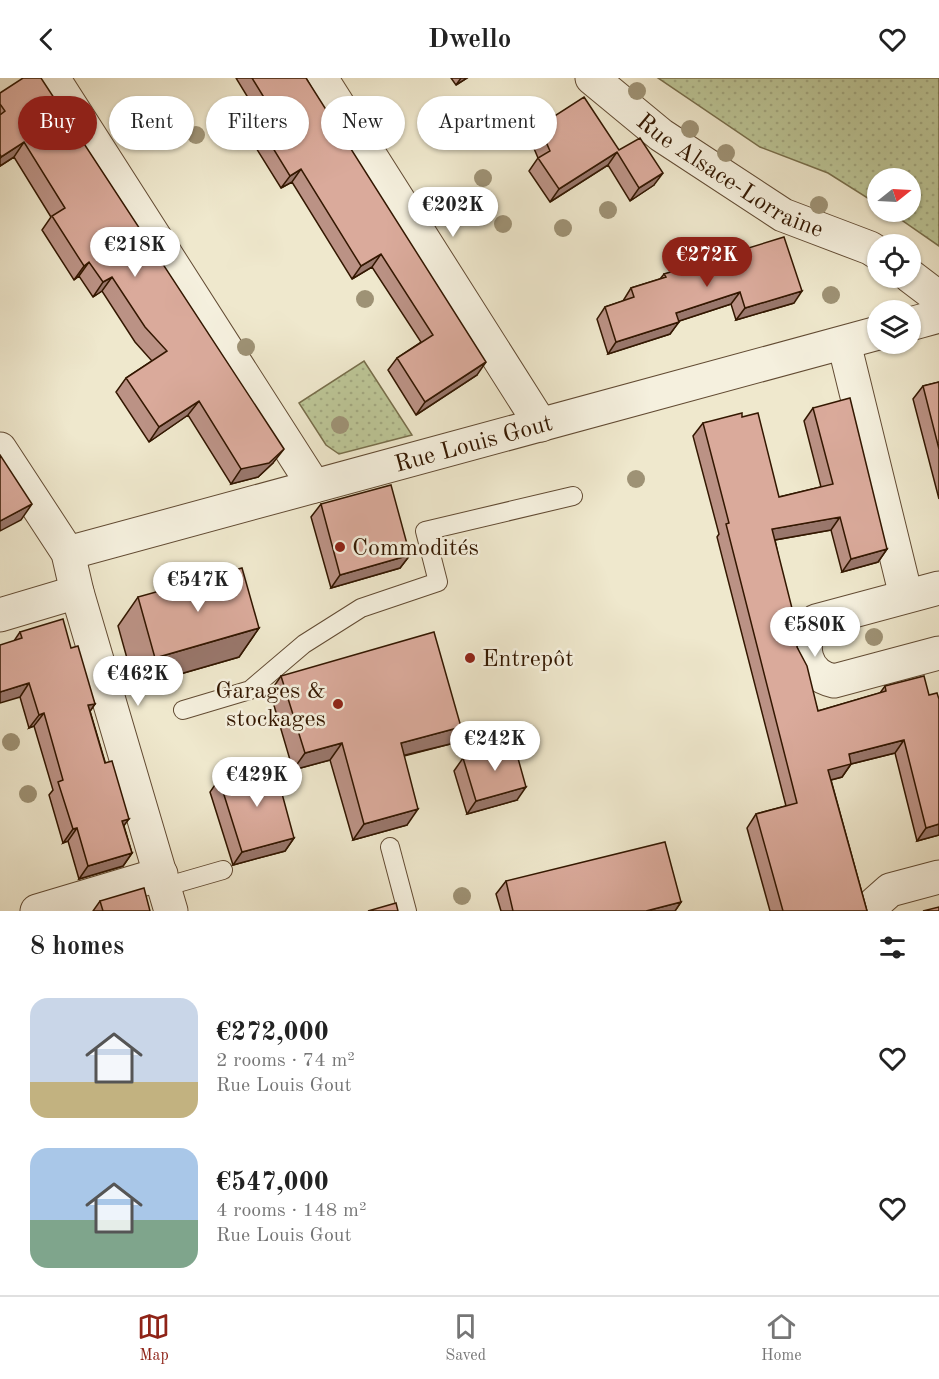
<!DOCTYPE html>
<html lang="en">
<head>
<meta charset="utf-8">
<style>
	body { margin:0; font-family:"Old Standard TT",serif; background:#f6f6f6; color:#222; height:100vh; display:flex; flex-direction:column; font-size:22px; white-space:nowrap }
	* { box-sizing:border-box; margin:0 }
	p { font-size:20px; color:#767676 }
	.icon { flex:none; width:33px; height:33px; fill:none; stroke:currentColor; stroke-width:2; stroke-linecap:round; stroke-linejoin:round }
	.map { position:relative; height:833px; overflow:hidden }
	.drawer { display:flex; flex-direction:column; background:#fff; flex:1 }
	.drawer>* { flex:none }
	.guide { position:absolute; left:18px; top:18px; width:600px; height:54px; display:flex; gap:12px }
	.needle { width:39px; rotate:72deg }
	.buttons { position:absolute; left:867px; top:90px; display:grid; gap:12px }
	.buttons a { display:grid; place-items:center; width:54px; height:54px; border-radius:50%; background:#fff; box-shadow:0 2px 4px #0004; font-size:30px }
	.price { position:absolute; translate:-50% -51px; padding:0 14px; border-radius:21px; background:#fff; color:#222; font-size:20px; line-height:39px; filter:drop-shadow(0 2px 3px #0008) }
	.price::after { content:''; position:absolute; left:50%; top:36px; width:18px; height:14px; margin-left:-9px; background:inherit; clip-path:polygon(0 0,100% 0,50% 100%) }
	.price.selected { background:#8f2418; color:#fff }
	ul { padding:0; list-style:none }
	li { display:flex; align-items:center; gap:18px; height:150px; padding:0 30px }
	li span { display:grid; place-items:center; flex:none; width:168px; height:120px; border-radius:18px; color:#555 }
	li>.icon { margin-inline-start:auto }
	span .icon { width:72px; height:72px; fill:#fffc; stroke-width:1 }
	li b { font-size:26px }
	h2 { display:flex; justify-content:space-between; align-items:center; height:72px; padding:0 30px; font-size:26px }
	.pill { padding:0 21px; border-radius:27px; background:#fff; box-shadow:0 2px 4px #0004; font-size:21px; line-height:54px }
	.pill.selected { background:#8f2418; color:#fff }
	header { display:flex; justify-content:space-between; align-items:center; height:78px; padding:0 30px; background:#fff; font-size:27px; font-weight:700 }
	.dock { display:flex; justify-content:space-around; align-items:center; height:84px; border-top:2px solid #e0e0e0; background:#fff; font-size:16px; color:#767676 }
	.dock a { display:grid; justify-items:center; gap:3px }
	.dock .selected { color:#8f2418 }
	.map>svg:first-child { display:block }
	.green { fill:url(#green-dots); stroke:#786e4b; stroke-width:1.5 }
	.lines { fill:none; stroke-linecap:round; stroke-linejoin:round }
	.service-casing { stroke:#624b33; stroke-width:20 }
	.minor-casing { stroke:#624b33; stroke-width:35 }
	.service { stroke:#f5f0de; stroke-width:18 }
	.minor { stroke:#f5f0de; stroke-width:33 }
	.tree { fill:#9e9275 }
	.wall { fill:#bb9285; stroke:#331700; stroke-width:1.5 }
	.shaded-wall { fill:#99776c; stroke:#331700; stroke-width:1.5 }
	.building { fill:#daaa9b; stroke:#331700; stroke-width:1.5 }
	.poi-dot { fill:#8f2418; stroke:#f5f0de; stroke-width:2 }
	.labels { text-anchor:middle; stroke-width:5; stroke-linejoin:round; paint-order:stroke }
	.street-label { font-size:24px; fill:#331700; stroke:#f5f0de }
	.poi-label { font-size:24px; fill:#331700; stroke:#f5f0de; text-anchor:start }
</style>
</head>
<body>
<header><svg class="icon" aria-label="back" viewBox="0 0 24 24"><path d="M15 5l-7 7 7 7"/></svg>Dwello<svg class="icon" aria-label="heart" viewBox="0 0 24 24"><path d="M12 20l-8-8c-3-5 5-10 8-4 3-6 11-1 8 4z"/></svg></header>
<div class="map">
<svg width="939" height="833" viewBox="0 0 939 833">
	<defs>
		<pattern id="green-dots" width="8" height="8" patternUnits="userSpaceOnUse" patternTransform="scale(1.5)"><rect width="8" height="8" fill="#bcc596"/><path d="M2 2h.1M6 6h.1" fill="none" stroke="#a2a880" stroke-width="1.8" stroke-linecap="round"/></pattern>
	</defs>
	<rect width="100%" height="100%" fill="#efe8cd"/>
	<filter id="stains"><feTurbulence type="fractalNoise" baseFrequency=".00333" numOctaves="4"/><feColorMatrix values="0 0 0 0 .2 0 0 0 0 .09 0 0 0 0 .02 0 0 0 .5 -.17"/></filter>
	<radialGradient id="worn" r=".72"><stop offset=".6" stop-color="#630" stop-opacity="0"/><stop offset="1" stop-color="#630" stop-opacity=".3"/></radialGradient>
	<!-- green -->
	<path class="green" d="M658 0H939V168L890 134H910V100H878L877 126 828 95 760 69Z
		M364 283 412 357 339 376 326 367 299 325Z"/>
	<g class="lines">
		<!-- service casing -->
		<g class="service-casing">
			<path id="service" d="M183 632 250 612 304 566 361 530 438 504 425 453 573 418
				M390 769 407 833
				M164 809 223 792"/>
		</g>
		<!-- minor casing -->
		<g class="minor-casing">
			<g id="minor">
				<path d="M53 0 314 408"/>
				<path d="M321 0 541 347"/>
				<path id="s1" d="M592 0 661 57 783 137 870 170 878 175"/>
				<path d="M910 198 939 220"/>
				<path d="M910 246 939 238"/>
				<path d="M844 265 906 518"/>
				<path d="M0 371 68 475 77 514 171 833"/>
				<path id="s2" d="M68 475 878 255"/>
				<path d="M939 510 816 543C797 565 804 597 834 603L939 575"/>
				<path d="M0 537 77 514"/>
				<path d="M37 833 161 796"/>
				<path d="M872 833V828L890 812 939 799"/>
			</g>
		</g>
		<!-- service -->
		<use href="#service" class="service"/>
		<!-- minor -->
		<use href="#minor" class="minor"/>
	</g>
	<!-- trees -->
	<g class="tree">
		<circle cx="637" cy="13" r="9"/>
		<circle cx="690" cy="51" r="9"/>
		<circle cx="196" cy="57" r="9"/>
		<circle cx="507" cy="59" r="9"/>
		<circle cx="726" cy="75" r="9"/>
		<circle cx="483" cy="100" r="9"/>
		<circle cx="819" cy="127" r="9"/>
		<circle cx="608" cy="132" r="9"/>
		<circle cx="503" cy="146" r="9"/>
		<circle cx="563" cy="150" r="9"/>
		<circle cx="689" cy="180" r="9"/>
		<circle cx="831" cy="217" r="9"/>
		<circle cx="365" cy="221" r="9"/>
		<circle cx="246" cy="269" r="9"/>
		<circle cx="340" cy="347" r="9"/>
		<circle cx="636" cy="401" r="9"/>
		<circle cx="874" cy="559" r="9"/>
		<circle cx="11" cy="664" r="9"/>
		<circle cx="28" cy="716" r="9"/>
		<circle cx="462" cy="818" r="9"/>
	</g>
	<!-- wall -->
	<path class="wall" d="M236 0H306L477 297 416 337 388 292 397 280 421 264 372 189 352 201 292 104 281 110 248 57 257 44 261 41Z
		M451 0H467L456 7Z
		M0 15 273 385 258 399 231 406 188 337 149 364 116 314 126 300 152 283 135 264 102 213 93 219 79 198 74 202 42 152 51 139 14 79 0 88Z
		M539 48 619 72 654 107 630 123 608 87 550 124 529 93 538 80 530 61Z
		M664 196 794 225 736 242 731 226 679 243 670 256 608 276 597 241 605 229 623 223 631 210 660 201Z
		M939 304V421L913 321 923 308Z
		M813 330 887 471 878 484 842 494 831 452 775 462 797 569 818 633 880 615 885 608 929 617 939 621V757L917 763 895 675 851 686 842 699 831 702 867 833H770L747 750 756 736 786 728 717 459 719 456 693 358 703 345 742 339 779 419 821 409 804 343Z
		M321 426 410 477 400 490 331 510 311 439Z
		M138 519 259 550 239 579 135 609 118 548Z
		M20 554 71 570 95 626 90 633 132 775 123 788 79 801 68 763 63 765 49 717 53 712 34 648 29 650 20 619 14 563Z
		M281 598 461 649 450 666 404 678 407 747 353 762 330 682 293 692 270 614Z
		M463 680 517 722 467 736 454 693Z
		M219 701 294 760 285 773 233 787 210 714Z
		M506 803 681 824 675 833H501L496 816Z
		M100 823 150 833H93Z"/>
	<!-- shaded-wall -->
	<path class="shaded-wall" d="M461 0H467L456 7Z
		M24 64 14 79 0 88V81L1 79Z
		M617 74 608 87 550 124 559 111Z
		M301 91 292 104 281 110 290 98Z
		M663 95 654 107 630 123 639 110Z
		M381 176 372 189 352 201 361 188Z
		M89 184 79 198 74 202 84 188Z
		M112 199 102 213 93 219 103 204Z
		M802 213 794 225 736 242 745 230Z
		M740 214 731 226 667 247 676 235Z
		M679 244 670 256 608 276 616 264Z
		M486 284 477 297 416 337 425 324Z
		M199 323 188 337 149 364 159 349Z
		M284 371 273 385 258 399 231 406 241 391Z
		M32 426 21 442 0 453V443Z
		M840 439 831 452 763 464 772 451Z
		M887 471 878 484 842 494 851 481Z
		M410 477 400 490 331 510 340 497Z
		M259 550 239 579 135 609 155 580Z
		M29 605 20 619 0 625V614Z
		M95 626 86 639 88 627Z
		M44 635 34 648 29 650 39 637Z
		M461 649 450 666 389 681 401 665Z
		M904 662 895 675 851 686 842 699 819 705 828 692 849 676Z
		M342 665 330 682 293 692 305 675Z
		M526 709 517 722 467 736 476 723Z
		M418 731 407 747 353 762 364 746Z
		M129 741 119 754 122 743Z
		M939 746V757L917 763 926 750Z
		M77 750 68 763 63 765 73 751Z
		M294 760 285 773 233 787 242 774Z
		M132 775 123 788 79 801 88 788Z
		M681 824 675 833H646Z"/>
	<!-- building -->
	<path class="building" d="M23 0H41L284 371 269 385 241 391 199 323 159 349 126 300 167 273 145 249 112 199 103 204 89 184 84 188 52 138 65 130 24 64 1 79 0 76V37L5 33 0 26V15Z
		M252 0H306L486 284 425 324 397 280 433 257 381 176 361 188 301 91 290 98 257 44 273 34Z
		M584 19 619 72 640 60 663 95 639 110 617 74 559 111 538 80 550 73 539 48Z
		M784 159 802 213 745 230 740 214 676 235 679 244 616 264 605 229 634 219 631 210 666 199 664 196Z
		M939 304V371L923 308Z
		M850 320 887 471 851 481 840 439 772 451 797 550V569L807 588 818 633 886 613 885 608 924 598 929 617 937 615 939 621V746L926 750 904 662 849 676 851 686 828 692 867 833H783L756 736 797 725 726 446 729 445 703 345 742 335V339L758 335 779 419 833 406 813 330Z
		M0 377 32 426 0 443Z
		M391 407 410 477 340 497 321 426Z
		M242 490 259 550 155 580 138 519Z
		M63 541 71 570 78 568 95 626 88 627 105 685 112 683 129 741 122 743 132 775 88 788 77 750 73 751 58 704 63 702 44 635 39 637 29 605 0 614V567L22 560 20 554Z
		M434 554 461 649 401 665 418 731 364 746 342 665 305 675 281 598Z
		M514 666 526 709 476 723 463 680Z
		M274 686 294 760 242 774 219 701Z
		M665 764 681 824 646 833H513L506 803Z
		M144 810 150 833H103L100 823Z
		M396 825 398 833H368Z
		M939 829V833H923Z"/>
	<!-- markers -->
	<g class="poi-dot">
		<circle cx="340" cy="469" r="6"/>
		<circle cx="470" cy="580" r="6"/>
		<circle cx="338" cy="626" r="6"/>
	</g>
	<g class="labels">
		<!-- street labels -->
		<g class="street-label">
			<text dy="8" stroke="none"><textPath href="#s1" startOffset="170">Rue Alsace-Lorraine</textPath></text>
			<text dy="8" stroke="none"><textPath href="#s2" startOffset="420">Rue Louis Gout</textPath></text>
		</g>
		<!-- poi labels -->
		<g class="poi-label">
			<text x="352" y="477">Commodités</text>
			<text x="482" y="588">Entrepôt</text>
			<text x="326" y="620" text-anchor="end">Garages &amp;<tspan x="326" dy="28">stockages</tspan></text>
		</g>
	</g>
	<rect width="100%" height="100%" filter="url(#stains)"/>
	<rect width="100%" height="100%" fill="url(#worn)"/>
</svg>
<div class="buttons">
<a><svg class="needle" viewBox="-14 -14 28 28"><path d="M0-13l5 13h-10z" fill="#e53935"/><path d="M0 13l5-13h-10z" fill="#767676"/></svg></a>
<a><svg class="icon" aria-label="locate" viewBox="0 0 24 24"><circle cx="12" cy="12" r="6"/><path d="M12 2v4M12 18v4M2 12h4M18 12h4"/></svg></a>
<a><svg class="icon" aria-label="layers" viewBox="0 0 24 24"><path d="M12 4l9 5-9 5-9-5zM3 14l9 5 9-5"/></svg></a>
</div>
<b class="price" style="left:453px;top:160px">€202K</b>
<b class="price" style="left:135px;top:200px">€218K</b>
<b class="price selected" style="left:707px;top:210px">€272K</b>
<b class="price" style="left:198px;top:535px">€547K</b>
<b class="price" style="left:815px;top:580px">€580K</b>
<b class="price" style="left:138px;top:629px">€462K</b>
<b class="price" style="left:495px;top:694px">€242K</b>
<b class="price" style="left:257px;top:730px">€429K</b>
<div class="guide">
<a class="pill selected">Buy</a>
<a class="pill">Rent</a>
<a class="pill">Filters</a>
<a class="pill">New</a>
<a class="pill">Apartment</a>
</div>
</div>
<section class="drawer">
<h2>8 homes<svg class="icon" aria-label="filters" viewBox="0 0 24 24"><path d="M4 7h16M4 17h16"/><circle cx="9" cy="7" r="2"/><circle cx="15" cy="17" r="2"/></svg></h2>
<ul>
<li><span style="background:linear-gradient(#c9d6e8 70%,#c2b280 0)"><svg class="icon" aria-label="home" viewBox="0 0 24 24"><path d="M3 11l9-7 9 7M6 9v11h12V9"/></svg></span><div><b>€272,000</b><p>2 rooms · 74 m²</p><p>Rue Louis Gout</p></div><svg class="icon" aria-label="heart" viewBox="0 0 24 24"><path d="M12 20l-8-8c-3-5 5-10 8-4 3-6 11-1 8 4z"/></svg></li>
<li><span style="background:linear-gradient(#a9c7e8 60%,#7fa58c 0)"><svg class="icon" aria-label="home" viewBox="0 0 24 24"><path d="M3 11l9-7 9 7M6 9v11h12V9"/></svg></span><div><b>€547,000</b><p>4 rooms · 148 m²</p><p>Rue Louis Gout</p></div><svg class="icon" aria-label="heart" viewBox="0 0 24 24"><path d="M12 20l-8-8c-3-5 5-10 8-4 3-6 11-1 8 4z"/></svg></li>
</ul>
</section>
<nav class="dock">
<a class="selected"><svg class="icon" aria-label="map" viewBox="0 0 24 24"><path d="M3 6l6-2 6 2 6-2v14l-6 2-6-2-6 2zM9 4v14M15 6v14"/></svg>Map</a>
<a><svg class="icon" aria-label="saved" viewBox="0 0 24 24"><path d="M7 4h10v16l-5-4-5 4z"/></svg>Saved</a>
<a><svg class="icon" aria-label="home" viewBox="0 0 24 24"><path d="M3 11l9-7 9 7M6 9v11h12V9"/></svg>Home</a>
</nav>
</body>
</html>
